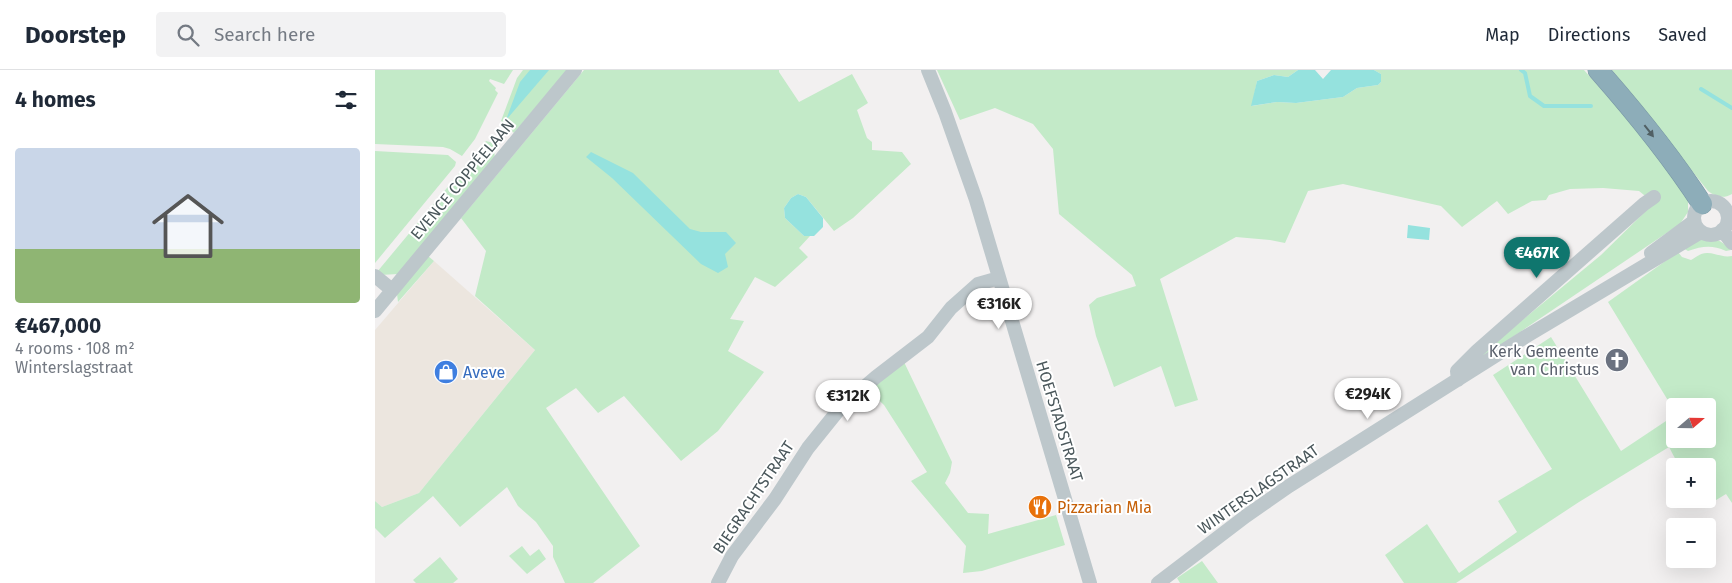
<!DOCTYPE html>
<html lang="en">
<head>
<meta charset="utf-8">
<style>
	body { margin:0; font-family:"Fira Sans",sans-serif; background:#f2f2f3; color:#1f2937; height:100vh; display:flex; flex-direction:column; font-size:19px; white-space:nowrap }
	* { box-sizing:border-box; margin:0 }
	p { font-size:16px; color:#747a83 }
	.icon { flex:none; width:28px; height:28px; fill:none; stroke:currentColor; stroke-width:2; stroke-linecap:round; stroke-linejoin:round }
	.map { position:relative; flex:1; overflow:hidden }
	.panel { display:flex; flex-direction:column; background:#fff; width:375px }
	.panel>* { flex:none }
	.needle { width:32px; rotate:70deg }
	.controls { position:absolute; left:1291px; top:328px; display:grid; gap:10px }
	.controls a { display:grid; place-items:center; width:50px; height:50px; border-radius:5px; background:#fff; box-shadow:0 5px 20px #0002; font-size:25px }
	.price { position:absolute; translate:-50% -42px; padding:0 11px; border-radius:18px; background:#fff; color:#222; font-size:16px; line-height:32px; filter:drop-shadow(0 1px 2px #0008) }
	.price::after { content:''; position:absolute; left:50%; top:30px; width:15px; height:11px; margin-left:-8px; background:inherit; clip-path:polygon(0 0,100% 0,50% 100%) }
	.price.active { background:#0f766e; color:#fff }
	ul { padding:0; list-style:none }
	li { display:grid; align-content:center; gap:10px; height:265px; padding:0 15px }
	li span { display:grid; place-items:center; height:155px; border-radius:5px; color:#555 }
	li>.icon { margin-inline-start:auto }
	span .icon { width:90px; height:90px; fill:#fffc; stroke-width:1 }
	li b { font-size:21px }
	h2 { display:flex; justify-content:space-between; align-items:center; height:60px; padding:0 15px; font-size:21px }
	header { display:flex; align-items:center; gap:30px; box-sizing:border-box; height:70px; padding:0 25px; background:#fff; border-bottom:1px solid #e0e1e3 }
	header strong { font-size:24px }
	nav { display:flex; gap:28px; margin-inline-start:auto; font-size:18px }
	.search { width:350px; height:45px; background:#f2f2f3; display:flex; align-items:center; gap:12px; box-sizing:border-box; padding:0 18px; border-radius:5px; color:#747a83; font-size:19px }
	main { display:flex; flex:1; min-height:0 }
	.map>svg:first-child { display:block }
	.commercial { fill:#ece6df }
	.green { fill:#c3eac8 }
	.water { fill:#95e2de }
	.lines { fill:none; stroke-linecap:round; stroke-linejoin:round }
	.stream { stroke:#95e2de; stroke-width:4 }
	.highway-casing { stroke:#7899a4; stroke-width:21 }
	.minor { stroke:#bdc7cb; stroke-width:14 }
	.highway { stroke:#8dadb9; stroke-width:20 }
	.oneway { fill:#516064 }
	.labels { text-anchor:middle; stroke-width:4; stroke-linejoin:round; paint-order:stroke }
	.street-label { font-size:16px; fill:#4a575b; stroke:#fff }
	.worship-label { font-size:16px; fill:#5b616d; stroke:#fff; text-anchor:end }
	.shop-label { font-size:16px; fill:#366cbe; stroke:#fff; text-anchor:start }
	.food-label { font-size:16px; fill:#c56008; stroke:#fff; text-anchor:start }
</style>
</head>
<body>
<header>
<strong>Doorstep</strong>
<div class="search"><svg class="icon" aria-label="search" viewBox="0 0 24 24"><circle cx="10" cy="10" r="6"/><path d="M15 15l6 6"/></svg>Search here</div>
<nav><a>Map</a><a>Directions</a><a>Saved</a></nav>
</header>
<main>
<section class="panel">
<h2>4 homes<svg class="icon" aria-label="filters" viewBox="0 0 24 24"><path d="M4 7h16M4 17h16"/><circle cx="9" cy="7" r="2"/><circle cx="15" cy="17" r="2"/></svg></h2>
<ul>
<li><span style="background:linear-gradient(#c9d6e8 65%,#8fb573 0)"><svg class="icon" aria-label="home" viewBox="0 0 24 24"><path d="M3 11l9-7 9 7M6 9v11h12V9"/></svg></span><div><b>€467,000</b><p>4 rooms · 108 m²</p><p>Winterslagstraat</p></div></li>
</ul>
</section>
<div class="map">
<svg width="1357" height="513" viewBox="0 0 1357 513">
	<rect width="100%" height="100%" fill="#f2f0f0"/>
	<!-- commercial -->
	<path class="commercial" d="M59 191 160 280 44 423 7 437 0 431V260Z"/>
	<!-- green -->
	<path class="green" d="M0 0H138L129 14 115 9 114 11 121 18 120 20 123 23 100 69 87 86 75 79 68 77 0 74Z
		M148 0H192L139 63 126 51 142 8Z
		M209 0H404V2L424 32 477 4 493 33 482 40 492 68 497 72V80L527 82 536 94 478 148 459 161 431 127 423 124 416 128 409 138 410 148 429 166H435L424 178 433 187 400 217 380 207 355 249 369 251 353 281 389 302 343 361 306 391 249 326 223 343 201 318 171 338 265 476 218 513H190L178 487V476L161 452 143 436 132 417 85 457 58 426 10 468 0 458V431L7 437 44 423 160 280 100 226 111 181 86 148Z
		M562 0H923L913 7 899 5 882 11 877 36 902 32 921 33 968 27 982 18 1003 15 1006 12V4L999 0H1209L1256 53 1313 128V142L1305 154 1096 295 1105 285 1226 185 1285 127 1269 125 1264 121 1228 118 1195 119 1174 125 1171 130 1157 131 1133 144 1122 131 1087 157 1066 136 968 114 933 121 910 173 895 170 861 167 785 209 823 330 800 337 786 296 739 317 721 266 714 235 722 228 761 216 757 205 684 144 678 79 658 54 620 38 585 50Z
		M1237 0H1357V124C1348 129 1341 127 1333 121Z
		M111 71 118 73 120 88 23 204 5 205 2 202Z
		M0 81 73 85 81 92 80 96 0 193Z
		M1325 167C1339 167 1346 170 1356 180L1351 181C1337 175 1328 176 1313 181L1308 178Z
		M1303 182 1307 187 1316 190C1321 187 1326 183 1332 183 1341 183 1348 188 1357 186V433L1351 424 1328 438 1322 429H1332V396H1304L1294 377 1204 432 1081 513H1029L1010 485 1052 454 1084 503 1142 462 1123 431 1177 399 1118 305 1176 267 1246 381 1300 345V369H1332V336H1300V342L1233 232Z
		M53 186 59 191 23 232 22 224Z
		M529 292 577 392 575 403 570 413 593 443 614 444 613 464 681 445 690 475 607 501 588 503 591 476 536 411 552 402 509 335 493 320Z
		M147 476 155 486 164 479 171 489 152 504 134 486Z
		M65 487 83 509 78 513H41L38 510Z
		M827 491 843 513H805L802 508Z"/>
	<!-- water -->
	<path class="water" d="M155 0H174L131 50 145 12Z
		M923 0H940L948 9 956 0H999L1006 4V12L1003 15 982 18 968 27 921 33 902 32 876 36 882 11 899 5 913 7Z
		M216 82 258 103 315 159 326 162H351L361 173 350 184 353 197 343 203 326 194 237 108 211 87Z
		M423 124 431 127 448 148V157L439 166H429L410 148 409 138 416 128Z
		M1033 155 1055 158 1054 170 1032 168Z"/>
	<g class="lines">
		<!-- stream -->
		<path class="stream" d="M1146 0 1150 3 1155 26 1169 36H1216
			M1326 19 1357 38"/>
		<!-- highway casing -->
		<g class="highway-casing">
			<path id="highway" d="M1223 0C1260 42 1296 86 1327 134"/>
		</g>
		<!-- minor -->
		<path class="minor" d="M553 0 570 42 601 130 715 513
			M1319 148a17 17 0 1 1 34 0a17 17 0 1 1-34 0Z
			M1347 160 1357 173
			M1276 183 1319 151
			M0 206 17 220
			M0 241 200 0
			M1083 310 1082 301 1102 281 1269 134 1279 127
			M343 513 357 486 400 429 433 378 466 337 501 307 553 267 576 238 603 214 624 208
			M783 513 871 446 914 416 1150 267 1326 162"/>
		<!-- highway -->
		<use href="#highway" class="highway"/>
	</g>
	<!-- one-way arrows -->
	<defs><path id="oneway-solid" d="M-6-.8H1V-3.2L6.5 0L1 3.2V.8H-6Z" transform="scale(1.25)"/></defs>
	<use class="oneway" href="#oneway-solid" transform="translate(1274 61) rotate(52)"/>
	<!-- icons -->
	<defs>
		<g id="church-disc" transform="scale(1.25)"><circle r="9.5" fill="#6b7280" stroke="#fff"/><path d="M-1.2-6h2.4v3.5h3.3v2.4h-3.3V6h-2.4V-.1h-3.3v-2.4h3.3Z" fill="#fff"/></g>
		<g id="shop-disc" transform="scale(1.25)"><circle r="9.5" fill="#3f7fe0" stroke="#fff"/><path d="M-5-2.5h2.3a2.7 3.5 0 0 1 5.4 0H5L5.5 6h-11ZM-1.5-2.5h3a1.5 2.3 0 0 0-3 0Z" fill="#fff"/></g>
		<g id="restaurant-disc" transform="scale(1.25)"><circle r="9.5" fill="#e8710a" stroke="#fff"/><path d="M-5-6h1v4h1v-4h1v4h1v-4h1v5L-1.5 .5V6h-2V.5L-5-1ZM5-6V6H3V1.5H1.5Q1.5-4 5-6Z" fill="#fff"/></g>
	</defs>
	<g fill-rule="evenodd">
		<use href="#church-disc" x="1242" y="290"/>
		<use href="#shop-disc" x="71" y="302"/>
		<use href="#restaurant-disc" x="665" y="437"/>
	</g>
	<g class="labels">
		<!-- street labels -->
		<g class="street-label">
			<text transform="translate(87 109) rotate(-50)" y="6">EVENCE COPPÉELAAN</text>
			<text transform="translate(685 351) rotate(73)" y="6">HOEFSTADSTRAAT</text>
			<text transform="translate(883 419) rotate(-35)" y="6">WINTERSLAGSTRAAT</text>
			<text transform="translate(378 427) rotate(-56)" y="6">BIEGRACHTSTRAAT</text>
		</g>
		<!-- worship labels -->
		<g class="worship-label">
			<text x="1224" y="287">Kerk Gemeente<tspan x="1224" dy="18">van Christus</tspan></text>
		</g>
		<!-- shop labels -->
		<g class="shop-label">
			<text x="88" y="308">Aveve</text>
		</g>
		<!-- food labels -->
		<g class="food-label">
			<text x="682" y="443">Pizzarian Mia</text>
		</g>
	</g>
</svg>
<div class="controls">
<a><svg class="needle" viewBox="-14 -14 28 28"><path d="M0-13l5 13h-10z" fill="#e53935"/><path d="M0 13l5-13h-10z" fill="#747a83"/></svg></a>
<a>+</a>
<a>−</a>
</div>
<b class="price active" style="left:1162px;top:209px">€467K</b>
<b class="price" style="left:624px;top:260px">€316K</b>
<b class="price" style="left:993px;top:350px">€294K</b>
<b class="price" style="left:473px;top:352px">€312K</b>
</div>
</main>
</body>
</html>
